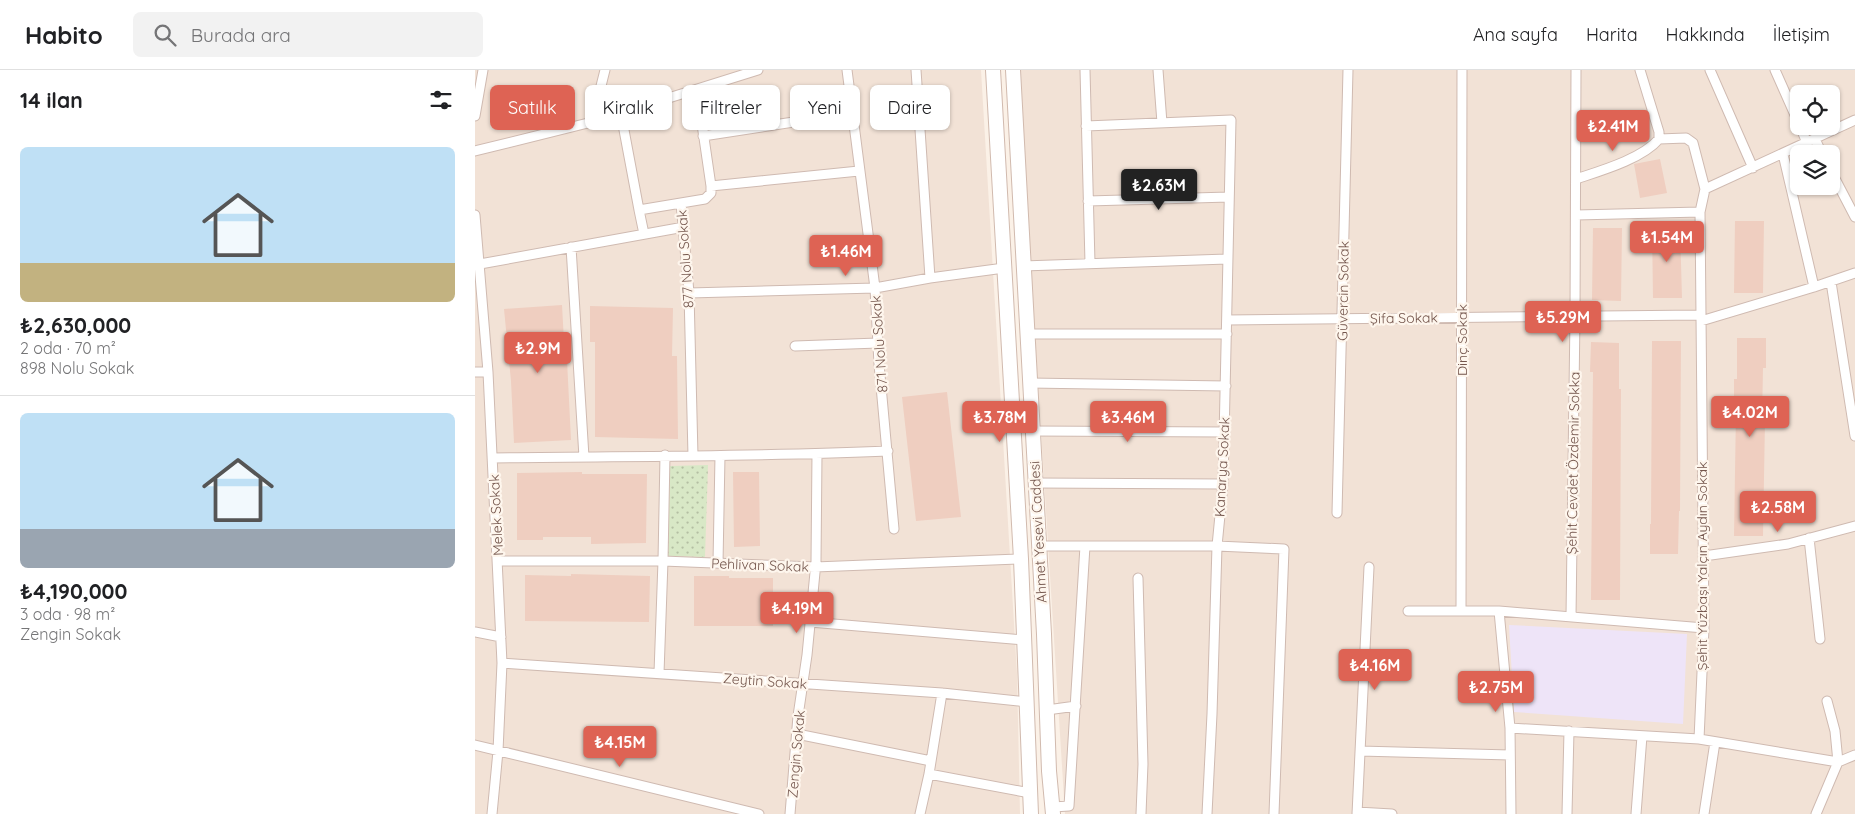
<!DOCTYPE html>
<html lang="tr">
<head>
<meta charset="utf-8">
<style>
	body { margin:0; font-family:Quicksand,sans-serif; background:#f2f2f2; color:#202124; height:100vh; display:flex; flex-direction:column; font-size:19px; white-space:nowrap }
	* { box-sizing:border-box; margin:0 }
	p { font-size:16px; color:#757577 }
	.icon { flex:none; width:28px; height:28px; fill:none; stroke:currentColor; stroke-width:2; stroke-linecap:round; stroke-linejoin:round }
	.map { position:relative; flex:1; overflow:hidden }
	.drawer { display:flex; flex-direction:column; background:#fff; width:475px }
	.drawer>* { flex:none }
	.banner { position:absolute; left:15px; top:15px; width:475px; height:45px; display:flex; gap:10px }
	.controls { position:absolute; left:1315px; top:15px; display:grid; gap:10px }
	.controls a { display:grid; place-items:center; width:50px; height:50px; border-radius:8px; background:#fff; box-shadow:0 1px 4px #0004; font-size:25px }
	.price { position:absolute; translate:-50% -42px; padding:0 11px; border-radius:5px; background:#de6354; color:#fff; font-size:16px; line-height:32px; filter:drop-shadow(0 1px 2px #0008) }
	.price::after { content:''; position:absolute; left:50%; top:30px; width:15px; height:11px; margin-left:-8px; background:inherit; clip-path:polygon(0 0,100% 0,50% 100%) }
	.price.active { background:#222; color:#fff }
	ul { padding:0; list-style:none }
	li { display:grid; align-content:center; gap:10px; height:265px; padding:0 20px }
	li+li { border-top:1px solid #e0e0e0 }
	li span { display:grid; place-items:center; height:155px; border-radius:8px; color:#555 }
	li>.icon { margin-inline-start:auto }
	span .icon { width:90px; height:90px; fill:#fffc; stroke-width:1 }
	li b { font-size:21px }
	h2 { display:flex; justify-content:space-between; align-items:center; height:60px; padding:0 20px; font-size:21px }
	.pill { padding:0 18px; border-radius:8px; background:#fff; box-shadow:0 1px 4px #0004; font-size:18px; line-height:45px }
	.pill.active { background:#de6354; color:#fff }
	header { display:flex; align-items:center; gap:30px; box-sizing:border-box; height:70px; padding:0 25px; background:#fff; border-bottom:1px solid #e0e0e0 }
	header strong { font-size:24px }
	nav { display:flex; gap:28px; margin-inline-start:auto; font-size:18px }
	.search { width:350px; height:45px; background:#f2f2f2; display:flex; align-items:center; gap:12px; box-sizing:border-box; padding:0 18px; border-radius:8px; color:#757577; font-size:19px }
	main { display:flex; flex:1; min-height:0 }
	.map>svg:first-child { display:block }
	.residential { fill:#f2e2d6; fill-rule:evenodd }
	.education { fill:#eee4f8 }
	.park { fill:url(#park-dots) }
	.building { fill:#efcec0 }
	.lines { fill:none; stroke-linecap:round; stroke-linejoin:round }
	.street-casing { stroke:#cfbab1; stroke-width:11 }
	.secondary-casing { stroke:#d1baae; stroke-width:16 }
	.street { stroke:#fff; stroke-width:9 }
	.secondary { stroke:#fff; stroke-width:14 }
	.labels { text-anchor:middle; stroke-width:4.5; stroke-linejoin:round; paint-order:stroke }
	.street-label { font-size:14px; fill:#74564d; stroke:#fef6ed }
</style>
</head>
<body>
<header>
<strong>Habito</strong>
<div class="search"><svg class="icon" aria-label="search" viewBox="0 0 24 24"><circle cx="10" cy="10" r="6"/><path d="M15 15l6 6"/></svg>Burada ara</div>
<nav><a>Ana sayfa</a><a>Harita</a><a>Hakkında</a><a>İletişim</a></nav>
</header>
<main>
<section class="drawer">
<h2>14 ilan<svg class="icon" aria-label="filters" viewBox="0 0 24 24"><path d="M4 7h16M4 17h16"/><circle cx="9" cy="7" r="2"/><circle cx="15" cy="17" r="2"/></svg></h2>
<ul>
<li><span style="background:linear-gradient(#bfe0f5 75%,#c2b280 0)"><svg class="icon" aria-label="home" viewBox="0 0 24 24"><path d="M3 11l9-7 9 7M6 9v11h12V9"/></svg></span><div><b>₺2,630,000</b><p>2 oda · 70 m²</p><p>898 Nolu Sokak</p></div></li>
<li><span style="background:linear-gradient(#bfe0f5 75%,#9aa5b1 0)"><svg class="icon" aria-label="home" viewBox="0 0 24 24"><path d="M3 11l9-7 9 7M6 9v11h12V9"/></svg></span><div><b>₺4,190,000</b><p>3 oda · 98 m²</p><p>Zengin Sokak</p></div></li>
</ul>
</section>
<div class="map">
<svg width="1380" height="744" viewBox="0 0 1380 744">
	<defs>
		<pattern id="park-dots" width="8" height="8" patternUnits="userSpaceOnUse" patternTransform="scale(1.25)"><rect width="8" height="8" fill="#d8e8c6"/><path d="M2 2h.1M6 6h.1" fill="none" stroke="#b4bfa3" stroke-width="1.8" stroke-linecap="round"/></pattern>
	</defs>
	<rect width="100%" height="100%" fill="#fbf1e7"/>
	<!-- residential -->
	<path class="residential" d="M0 0H506L542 604 545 744H0Z
		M545 0H1380V744H590L548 75ZM1324 24H1356V56H1324ZM1324 84H1356V116H1324Z"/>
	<!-- education -->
	<path class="education" d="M1034 555 1212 564 1208 654 1039 642Z"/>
	<!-- park -->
	<path class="park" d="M233 395 230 487 193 486 195 396Z"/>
	<!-- building -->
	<path class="building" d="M1185 89 1192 123 1165 128 1159 94Z
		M1260 151H1289L1288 223H1259Z
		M1118 158H1147L1146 231 1117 230Z
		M1177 158H1205L1207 228H1178Z
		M87 235 89 271 91 270 96 370 39 373 36 311 29 239Z
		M115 236 198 238 197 286H202L203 369 120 367V272H115Z
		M1262 268H1291V298H1288L1287 350H1290L1288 466H1259L1261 339H1259V309H1262Z
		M1177 271H1206L1205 441H1204L1203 484H1175V454H1176Z
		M1116 272 1144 273V319H1146L1145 530H1116L1118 302H1115Z
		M472 322 486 447 441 451 427 327Z
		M107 402V404H172L171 473 116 474V467H68V470H42V403Z
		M258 402H284L285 476 259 477Z
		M96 504 175 506 174 552 50 551V505L96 506Z
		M219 506H254V508H298V556H219Z"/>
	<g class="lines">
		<!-- street casing -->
		<g class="street-casing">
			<path id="street" d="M372 0 400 218 404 294 419 459
				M441 0 455 208
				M610 0 615 193
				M683 0 687 53
				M1165 0 1184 62V69L1211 68 1218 73 1230 119 1225 142 1229 558 1224 669
				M1235 0 1278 98
				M1300 0 1324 54
				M222 20 236 116 384 101
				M146 44 164 140 206 133 214 223 218 386
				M0 46 8 0
				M117 52 130 0
				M611 56 756 50 748 414 742 476 737 644 732 744
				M1325 56 1332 73
				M228 66 377 43
				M1340 69 1347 84
				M0 81 117 52 283 0
				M1308 84 1339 217
				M1356 101 1380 147
				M1101 109C1125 101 1167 89 1184 69
				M1230 119 1380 50
				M613 131 754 127
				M206 133 230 129 236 123V116
				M164 140 169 164
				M0 145 13 302 27 593 23 681 17 744
				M1101 145 1225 142
				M96 177 109 387
				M5 194 209 157
				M548 196 752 189
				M1356 212 1380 366
				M214 223 400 218 455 208 529 198
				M752 250 1226 245
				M1226 251 1339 217 1380 203
				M551 264H752
				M320 276 403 273
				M0 302H13
				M554 313 751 316
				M557 361 750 362
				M18 388C149 386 281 387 413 381
				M560 413 748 414
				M862 443 873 0
				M1334 468 1345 569
				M563 476H742L809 479 799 744
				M1229 486 1313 474 1380 456
				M23 491H188L340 497 546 489
				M243 493 245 386
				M663 508 668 694 666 744
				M933 541H1024L1229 558
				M986 541 987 0
				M1024 541 1035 658 1036 744
				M1096 547 1100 246 1101 0
				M335 552 549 570
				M0 562 26 567
				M27 593 467 623 552 632
				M184 603 188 491 190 385
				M572 640 601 636
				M1035 658 1224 669 1363 692
				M322 664 456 691
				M0 675 284 744
				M885 681 1035 685
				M1363 692 1380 685
				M454 704 555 723
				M578 737 594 736 610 476
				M882 742 917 744
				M315 744 323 646 332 585 341 492 342 384
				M445 744 454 704 467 623
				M882 744 894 497
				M1092 744 1094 661
				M1161 744 1167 666
				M1229 744 1240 672
				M1341 744 1363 692 1360 661 1352 631"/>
		</g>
		<!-- secondary casing -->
		<g class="secondary-casing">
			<path id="secondary" d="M518 0 546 489 556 744
				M538 0 569 564 574 701 578 744"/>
		</g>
		<!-- street -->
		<use href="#street" class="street"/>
		<!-- secondary -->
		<use href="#secondary" class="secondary"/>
	</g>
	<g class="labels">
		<!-- street labels -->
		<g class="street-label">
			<text transform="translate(210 189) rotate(-94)" y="5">877 Nolu Sokak</text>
			<text transform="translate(868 221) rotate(-89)" y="5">Güvercin Sokak</text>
			<text transform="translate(929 248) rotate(-1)" y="5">Şifa Sokak</text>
			<text transform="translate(987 270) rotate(-90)" y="5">Dinç Sokak</text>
			<text transform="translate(404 274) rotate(-94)" y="5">871 Nolu Sokak</text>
			<text transform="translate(1098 393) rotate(-89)" y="5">Şehit Cevdet Özdemir Sokka</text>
			<text transform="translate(747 397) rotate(-87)" y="5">Kanarya Sokak</text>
			<text transform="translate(21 445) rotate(-93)" y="5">Melek Sokak</text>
			<text transform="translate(563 462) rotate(-93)" y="5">Ahmet Yesevi Caddesi</text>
			<text transform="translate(285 495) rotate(2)" y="5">Pehlivan Sokak</text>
			<text transform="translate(1227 496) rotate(-90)" y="5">Şehit Yüzbaşı Yalçın Aydın Sokak</text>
			<text transform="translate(290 611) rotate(4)" y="5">Zeytin Sokak</text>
			<text transform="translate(321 684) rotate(-85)" y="5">Zengin Sokak</text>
		</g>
	</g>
</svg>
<div class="controls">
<a><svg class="icon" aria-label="locate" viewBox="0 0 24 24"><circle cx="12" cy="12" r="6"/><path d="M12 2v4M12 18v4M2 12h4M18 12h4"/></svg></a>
<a><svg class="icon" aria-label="layers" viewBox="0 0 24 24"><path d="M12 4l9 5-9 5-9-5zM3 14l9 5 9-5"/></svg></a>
</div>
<b class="price" style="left:1138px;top:82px">₺2.41M</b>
<b class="price active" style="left:684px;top:141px">₺2.63M</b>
<b class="price" style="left:1192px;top:193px">₺1.54M</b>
<b class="price" style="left:371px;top:207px">₺1.46M</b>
<b class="price" style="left:1088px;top:273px">₺5.29M</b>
<b class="price" style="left:63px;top:304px">₺2.9M</b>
<b class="price" style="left:1275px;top:368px">₺4.02M</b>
<b class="price" style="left:525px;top:373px">₺3.78M</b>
<b class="price" style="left:653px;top:373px">₺3.46M</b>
<b class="price" style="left:1303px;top:463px">₺2.58M</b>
<b class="price" style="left:322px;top:564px">₺4.19M</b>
<b class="price" style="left:900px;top:621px">₺4.16M</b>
<b class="price" style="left:1021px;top:643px">₺2.75M</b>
<b class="price" style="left:145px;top:698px">₺4.15M</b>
<div class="banner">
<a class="pill active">Satılık</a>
<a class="pill">Kiralık</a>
<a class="pill">Filtreler</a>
<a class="pill">Yeni</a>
<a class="pill">Daire</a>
</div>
</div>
</main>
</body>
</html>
